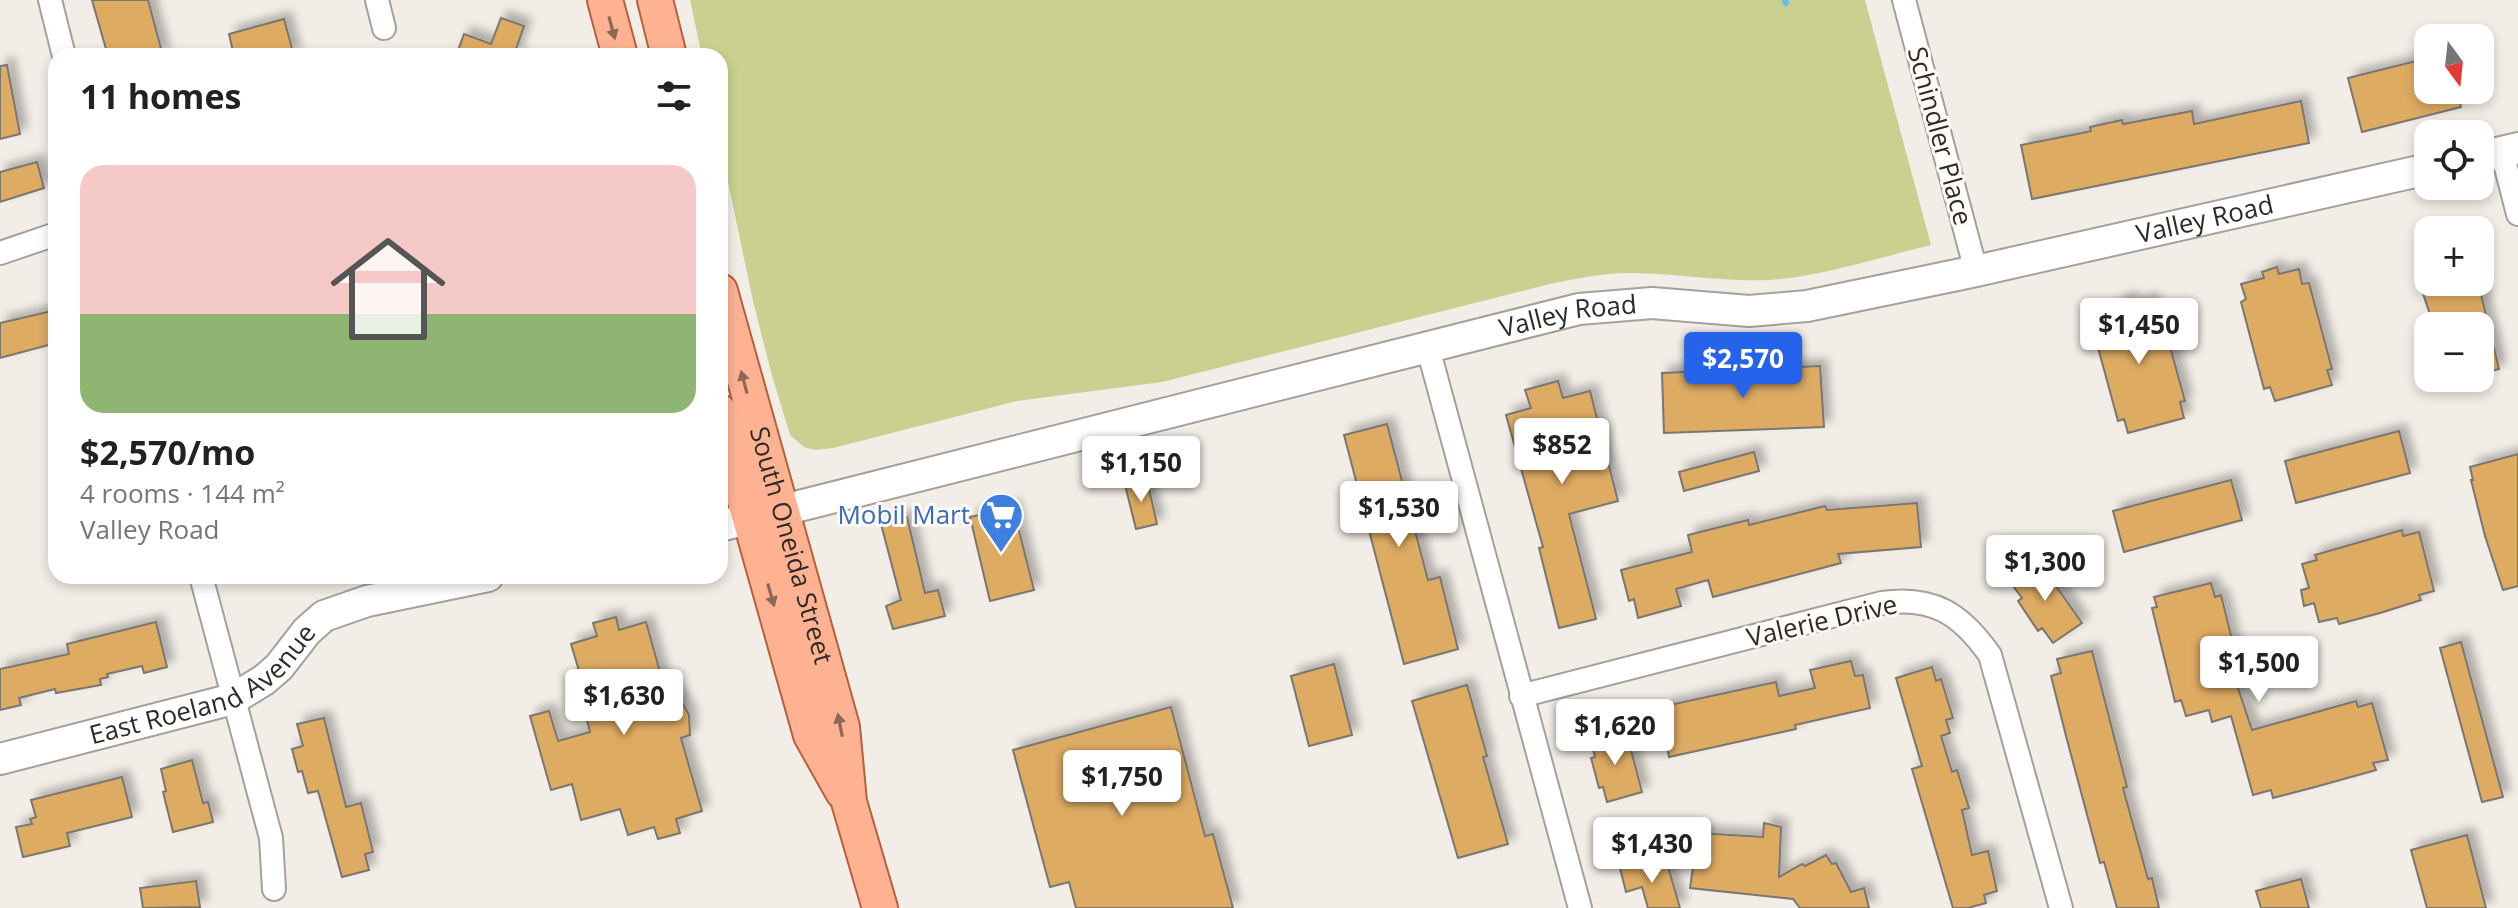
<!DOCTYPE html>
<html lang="en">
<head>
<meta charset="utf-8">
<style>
	body { margin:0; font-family:"Open Sans",sans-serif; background:#f2f2f2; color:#222; height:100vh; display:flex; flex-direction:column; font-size:30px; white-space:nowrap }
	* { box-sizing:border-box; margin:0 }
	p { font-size:26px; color:#767676 }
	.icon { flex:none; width:44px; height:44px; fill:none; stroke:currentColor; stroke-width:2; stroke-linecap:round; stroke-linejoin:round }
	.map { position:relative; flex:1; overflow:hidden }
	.details { position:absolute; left:48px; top:48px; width:680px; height:536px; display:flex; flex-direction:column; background:#fff; border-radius:24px; box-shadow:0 4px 12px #0003 }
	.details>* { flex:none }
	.needle { width:52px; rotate:165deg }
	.fabs { position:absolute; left:2414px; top:24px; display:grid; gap:16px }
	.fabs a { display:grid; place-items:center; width:80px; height:80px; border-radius:16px; background:#fff; box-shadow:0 4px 12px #0003; font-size:40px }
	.price { position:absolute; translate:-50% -68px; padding:0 18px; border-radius:8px; background:#fff; color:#222; font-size:26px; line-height:52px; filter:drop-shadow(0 2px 4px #0008) }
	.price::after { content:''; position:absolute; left:50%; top:48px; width:24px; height:18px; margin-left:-12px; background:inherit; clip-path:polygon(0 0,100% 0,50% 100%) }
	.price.active { background:#2563eb; color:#fff }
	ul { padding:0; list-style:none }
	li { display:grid; align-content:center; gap:16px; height:424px; padding:0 32px }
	li span { display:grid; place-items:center; height:248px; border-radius:24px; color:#555 }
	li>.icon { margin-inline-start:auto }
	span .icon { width:144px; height:144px; fill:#fffc; stroke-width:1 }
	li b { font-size:34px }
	h2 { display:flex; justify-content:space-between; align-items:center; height:96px; padding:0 32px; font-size:34px }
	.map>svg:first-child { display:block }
	.grass { fill:#cad090 }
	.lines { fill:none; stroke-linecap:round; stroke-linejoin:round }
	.stream { stroke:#5ec1e7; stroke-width:6 }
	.building { fill:#deab64; stroke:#7a766f; stroke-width:2; filter:url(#shadow) }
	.street-casing { stroke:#a6a09a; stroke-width:26 }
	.secondary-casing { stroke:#a6a09a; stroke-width:34 }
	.primary-casing { stroke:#b5613d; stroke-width:38 }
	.street { stroke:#fff; stroke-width:22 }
	.secondary { stroke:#fff; stroke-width:30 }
	.primary { stroke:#feb291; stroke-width:34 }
	.oneway { fill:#8b6857 }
	.labels { text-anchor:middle; stroke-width:6; stroke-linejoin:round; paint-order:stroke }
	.street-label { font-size:26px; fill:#2d2b28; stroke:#fffaf5 }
	.shop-label { font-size:26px; fill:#366cbe; stroke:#fffaf5; text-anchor:end }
</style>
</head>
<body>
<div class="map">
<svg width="2518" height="908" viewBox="0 0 2518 908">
	<defs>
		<filter id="shadow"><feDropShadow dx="7" dy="-7" stdDeviation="4" flood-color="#0004"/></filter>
	</defs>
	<rect width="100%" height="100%" fill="#f2ede6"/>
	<!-- grass -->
	<path class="grass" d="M690 0H1865L1931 245C1881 257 1820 277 1769 280 1724 282 1680 274 1635 273 1607 272 1578 278 1550 284L1162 382 1017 401 833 448 814 450 804 447 790 435 771 372 753 301 720 144V56H702Z"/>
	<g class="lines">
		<!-- stream -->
		<path class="stream" d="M1785 0 1786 3"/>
	</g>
	<!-- building -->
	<path class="building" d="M92 0H148L163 56H108Z
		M501 18 524 26 515 52 519 56H456L464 34 491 44Z
		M284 19 294 56H234L229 34Z
		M2428 58V90H2457L2461 107 2362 132 2348 78Z
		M7 65 20 134 0 139V66Z
		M2301 101 2309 143 2032 199 2021 145 2082 133 2091 131 2090 127 2122 120 2123 124 2192 111 2194 124Z
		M37 162 44 188 0 202V172Z
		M2277 267 2279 274 2299 269 2302 284 2309 283 2332 369 2327 370 2332 385 2275 401 2270 387 2264 389 2241 302 2246 299 2241 284 2264 278 2262 272Z
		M2419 282H2478L2499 369 2480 374V326H2434Z
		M2130 299 2132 305 2151 300 2156 315 2161 314 2185 401 2180 402 2184 418 2128 433 2124 419 2118 421 2094 333 2100 331 2095 315 2117 309 2115 304Z
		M56 310V343L0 358V323Z
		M1820 366 1824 427 1664 433 1662 373Z
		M1558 381 1563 398 1590 391 1618 501 1569 514 1596 619 1559 628 1539 548 1543 547 1506 415 1531 408 1525 390Z
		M1387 424 1428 580 1440 577 1458 649 1404 664 1344 435Z
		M2399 431 2410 473 2296 503 2285 461Z
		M1754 452 1759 471 1684 491 1679 472Z
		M2518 454V586L2503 590 2485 536 2471 480H2473L2470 467Z
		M1147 480 1157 524 1136 529 1125 485Z
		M2231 480 2242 520 2124 552 2113 511Z
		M1917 503 1921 547 1838 554 1841 563 1713 597 1708 580 1676 589 1681 606 1638 618 1634 599 1629 601 1621 570 1692 552 1688 535 1748 520 1749 525 1825 506 1827 510Z
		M1013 507 1034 590 990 601 970 517Z
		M907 517 925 593 938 590 945 616 893 629 886 606 901 600 881 524Z
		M2402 530 2403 536 2419 532 2434 591 2419 595 2421 600 2380 613 2339 624 2337 618 2319 622 2314 603 2304 606 2301 590 2309 588 2302 564 2317 560 2315 555Z
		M2039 562 2082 623 2053 643 2042 628 2038 631 2018 601 2022 598 2010 582Z
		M2211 583 2215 597 2221 595 2243 684 2237 685 2252 730 2356 701 2358 707 2372 703 2388 760 2373 763 2376 770 2315 787 2273 798 2271 790 2253 795 2231 716 2212 722 2209 710 2186 716 2181 700 2175 702 2152 608 2157 607 2154 597Z
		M616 617 619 630 646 622 667 697 678 694 689 715 690 735 681 738 702 811 676 819 680 833 658 839 654 827 628 835 620 809 581 820 572 784 551 790 530 716 549 711 558 741 590 732 587 720 593 718 571 644 597 636 593 623Z
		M156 622 167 667 144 673 142 666 107 674 108 677 100 679 101 685 56 693 55 689 19 698 21 705 0 710V669L69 654 67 644Z
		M2461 642 2503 797 2482 802 2440 648Z
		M2092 651 2127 787 2123 788 2148 879 2152 878 2159 908H2117L2104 862 2100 863 2066 736 2051 676 2061 673 2057 659Z
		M1851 661 1855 676 1863 675 1870 708 1795 725 1796 729 1669 757 1662 724 1668 722 1665 706 1776 682 1779 696 1815 688 1810 670Z
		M1334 664 1352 735 1309 746 1291 676Z
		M1932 667 1936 681 1941 679 1953 718 1946 720 1950 733 1941 736 1952 772 1957 770 1969 808 1962 810 1972 855 1988 851 1997 891 1984 895 1986 903 1968 908H1953L1912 769 1922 766 1896 678Z
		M1467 685 1487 756 1483 757 1508 844 1458 858 1412 701Z
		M1171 707 1205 836 1213 834 1233 908H1076L1069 882 1050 887 1013 750Z
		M324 718 346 807 361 803 373 852 365 854 369 870 342 877 318 791 308 793 302 771 298 772 292 749 303 746 297 724Z
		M1626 731 1642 792 1607 802 1603 787 1599 788 1591 758 1595 757 1591 741Z
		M192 760 203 803 208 802 213 822 173 832 163 792 166 791 161 769Z
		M122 777 132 817 67 833 70 846 23 857 16 827 32 824 30 819 36 817 31 800Z
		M1764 823 1781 827 1779 877 1802 864 1805 866 1826 855 1832 864 1836 863 1851 892 1864 888 1869 908H1800L1793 899 1690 888 1698 833 1763 837Z
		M2467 835 2486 908H2427L2411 850Z
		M1644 862 1646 869 1667 863 1680 908H1648L1642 887 1626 892 1620 868Z
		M2301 879 2309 908H2261L2256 891Z
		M196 881 200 907 143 908 140 888Z"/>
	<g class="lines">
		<!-- street casing -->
		<g class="street-casing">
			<path id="street" d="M50 0 64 56
				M377 0 384 28
				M1904 0 1976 271
				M2502 152 2518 214
				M0 253 56 234
				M1428 348 1580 908
				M201 576 271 838 274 889
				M1521 696 1882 603C1934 596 1961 614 1990 655L2061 908"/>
		</g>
		<!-- secondary casing -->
		<g class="secondary-casing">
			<g id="secondary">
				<path d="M2480 157 2518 148"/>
				<path id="s1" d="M720 526 1579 309 1652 303 1749 311 1807 306 1976 271 2428 169"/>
				<path id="s2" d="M0 759 233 699 264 680 279 667 307 631 324 616 367 601 488 576"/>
			</g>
		</g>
		<!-- primary casing -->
		<g class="primary-casing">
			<g id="primary">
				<path d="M605 0 620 56"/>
				<path d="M655 0 669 56"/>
				<path id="s3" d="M720 291 842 727 849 802 880 908"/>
				<path d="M720 412 811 735 843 792"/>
			</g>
		</g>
		<!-- street -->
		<use href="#street" class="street"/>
		<!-- secondary -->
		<use href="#secondary" class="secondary"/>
		<!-- primary -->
		<use href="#primary" class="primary"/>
	</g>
	<!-- one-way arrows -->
	<defs><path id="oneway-solid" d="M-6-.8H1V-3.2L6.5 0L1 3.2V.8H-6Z" transform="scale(2)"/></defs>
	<g class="oneway">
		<use href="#oneway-solid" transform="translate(612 28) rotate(75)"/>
		<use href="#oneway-solid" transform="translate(744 382) rotate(-105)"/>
		<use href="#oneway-solid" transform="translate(771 595) rotate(74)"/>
		<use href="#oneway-solid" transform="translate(840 725) rotate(-101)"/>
	</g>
	<!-- icons -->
	<defs>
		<g id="supermarket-pin" transform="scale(2.3)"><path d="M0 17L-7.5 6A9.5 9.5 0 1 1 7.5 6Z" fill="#3f7fe0" stroke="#fffaf5"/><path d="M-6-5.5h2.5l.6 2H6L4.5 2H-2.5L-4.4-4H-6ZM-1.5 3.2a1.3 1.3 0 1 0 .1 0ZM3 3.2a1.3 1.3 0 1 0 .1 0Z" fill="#fff"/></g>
	</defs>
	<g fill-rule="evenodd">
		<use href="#supermarket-pin" x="1001" y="515"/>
	</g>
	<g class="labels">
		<!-- street labels -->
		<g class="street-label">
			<text transform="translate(1940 136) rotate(75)" y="9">Schindler Place</text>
			<text dy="9" stroke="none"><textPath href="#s1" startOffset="1522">Valley Road</textPath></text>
			<text dy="9" stroke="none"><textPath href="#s1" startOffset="874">Valley Road</textPath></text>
			<text dy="9" stroke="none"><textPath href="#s3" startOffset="264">South Oneida Street</textPath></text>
			<text transform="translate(1822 621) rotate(-13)" y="9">Valerie Drive</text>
			<text dy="9" stroke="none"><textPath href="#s2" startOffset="220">East Roeland Avenue</textPath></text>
		</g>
		<!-- shop labels -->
		<g class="shop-label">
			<text x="970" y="524">Mobil Mart</text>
		</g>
	</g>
</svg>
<div class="fabs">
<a><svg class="needle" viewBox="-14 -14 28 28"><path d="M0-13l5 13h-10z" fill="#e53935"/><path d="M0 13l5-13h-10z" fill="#767676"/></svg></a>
<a><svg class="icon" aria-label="locate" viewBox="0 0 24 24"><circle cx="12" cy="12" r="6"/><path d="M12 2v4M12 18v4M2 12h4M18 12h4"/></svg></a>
<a>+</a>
<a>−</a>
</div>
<b class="price" style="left:2139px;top:366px">$1,450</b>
<b class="price active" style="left:1743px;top:400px">$2,570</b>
<b class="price" style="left:1562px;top:486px">$852</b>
<b class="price" style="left:1141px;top:504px">$1,150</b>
<b class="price" style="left:1399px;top:549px">$1,530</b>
<b class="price" style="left:2045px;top:603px">$1,300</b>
<b class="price" style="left:2259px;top:704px">$1,500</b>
<b class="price" style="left:624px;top:737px">$1,630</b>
<b class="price" style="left:1615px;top:767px">$1,620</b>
<b class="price" style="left:1122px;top:818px">$1,750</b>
<b class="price" style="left:1652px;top:885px">$1,430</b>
<section class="details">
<h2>11 homes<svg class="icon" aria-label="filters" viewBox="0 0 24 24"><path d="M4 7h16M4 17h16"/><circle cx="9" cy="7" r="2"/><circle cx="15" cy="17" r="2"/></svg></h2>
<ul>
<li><span style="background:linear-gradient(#f6c9c9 60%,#8fb573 0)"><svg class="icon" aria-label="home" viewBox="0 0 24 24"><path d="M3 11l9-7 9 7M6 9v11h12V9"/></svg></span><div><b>$2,570/mo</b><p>4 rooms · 144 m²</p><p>Valley Road</p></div></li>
</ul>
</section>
</div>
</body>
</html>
